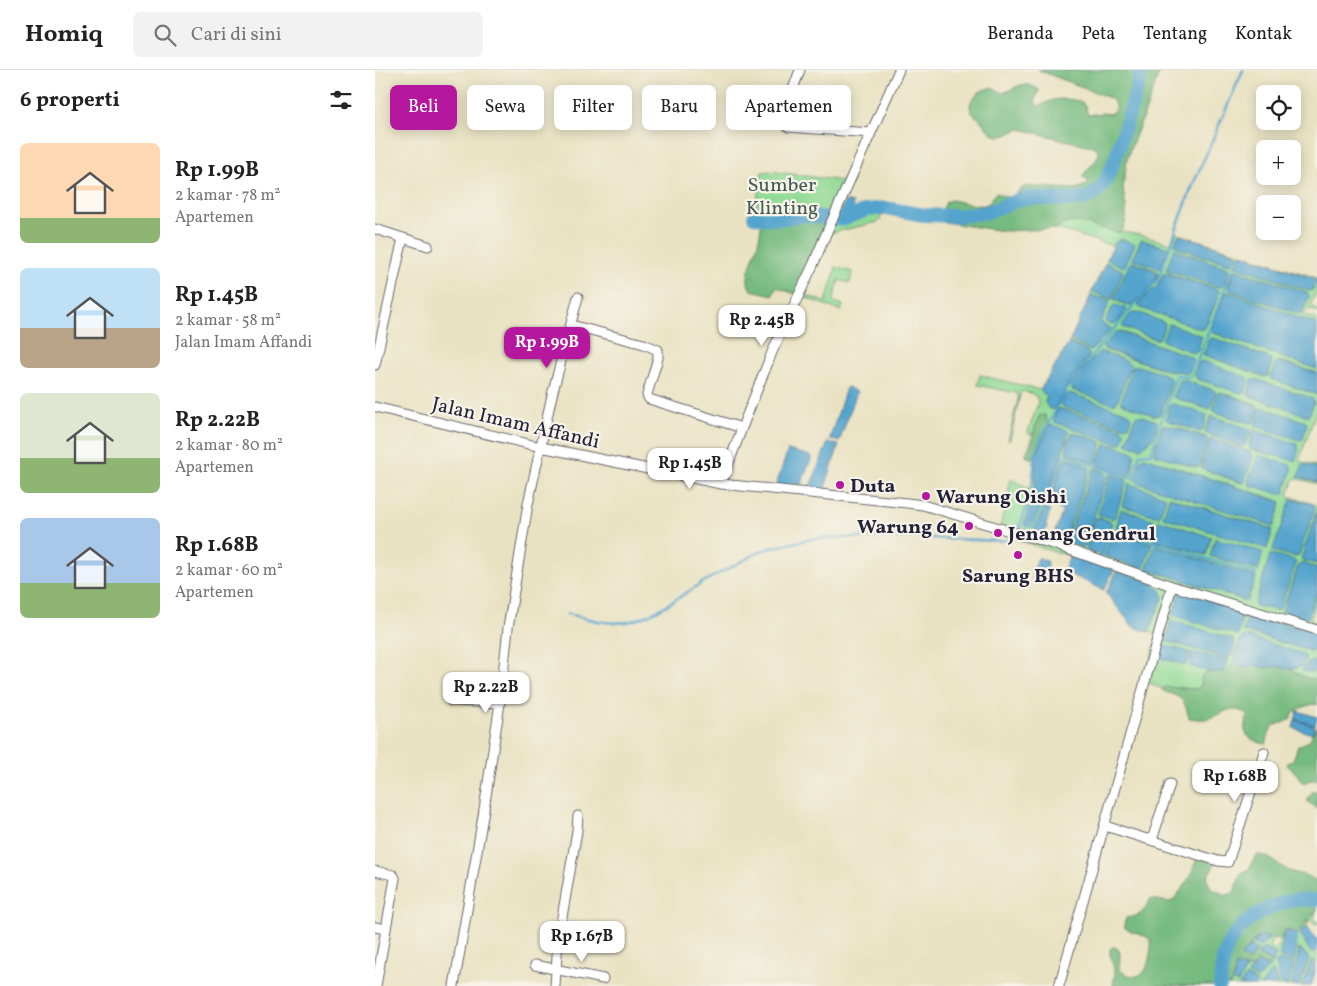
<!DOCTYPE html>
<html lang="id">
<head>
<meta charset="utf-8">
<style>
	body { margin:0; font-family:Vollkorn,serif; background:#f2f2f2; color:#222; height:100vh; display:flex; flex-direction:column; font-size:19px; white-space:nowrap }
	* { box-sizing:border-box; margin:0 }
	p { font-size:16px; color:#767676 }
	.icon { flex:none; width:28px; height:28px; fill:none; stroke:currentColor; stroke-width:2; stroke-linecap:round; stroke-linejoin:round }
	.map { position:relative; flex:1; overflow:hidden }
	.sheet { display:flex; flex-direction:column; background:#fff; width:375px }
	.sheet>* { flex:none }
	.hud { position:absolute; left:15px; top:15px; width:475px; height:45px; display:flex; gap:10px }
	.tools { position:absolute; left:881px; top:15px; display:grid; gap:10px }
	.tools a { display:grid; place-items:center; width:45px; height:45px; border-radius:8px; background:#fff; box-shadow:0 2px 12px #0003; font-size:25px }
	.price { position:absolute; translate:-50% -42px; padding:0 11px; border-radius:10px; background:#fff; color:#222; font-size:16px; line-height:32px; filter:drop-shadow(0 1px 2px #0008) }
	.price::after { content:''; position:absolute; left:50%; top:30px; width:15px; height:11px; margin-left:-8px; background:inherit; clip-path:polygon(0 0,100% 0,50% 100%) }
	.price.selected { background:#b5179e; color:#fff }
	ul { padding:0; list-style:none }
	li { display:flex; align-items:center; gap:15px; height:125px; padding:0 20px }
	li span { display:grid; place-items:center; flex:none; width:140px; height:100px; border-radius:8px; color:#555 }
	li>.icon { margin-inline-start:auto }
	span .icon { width:60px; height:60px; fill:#fffc; stroke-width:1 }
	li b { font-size:21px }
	h2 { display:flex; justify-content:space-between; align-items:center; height:60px; padding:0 20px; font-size:21px }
	.pill { padding:0 18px; border-radius:8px; background:#fff; box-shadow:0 2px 12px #0003; font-size:18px; line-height:45px }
	.pill.selected { background:#b5179e; color:#fff }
	header { display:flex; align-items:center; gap:30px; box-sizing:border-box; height:70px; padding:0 25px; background:#fff; border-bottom:1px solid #e0e0e0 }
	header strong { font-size:24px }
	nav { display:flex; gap:28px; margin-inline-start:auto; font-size:18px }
	.search { width:350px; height:45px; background:#f2f2f2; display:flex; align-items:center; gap:12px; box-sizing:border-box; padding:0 18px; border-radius:8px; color:#767676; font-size:19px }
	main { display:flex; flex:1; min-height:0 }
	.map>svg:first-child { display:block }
	.green { fill:#91da95; stroke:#5a7e68; fill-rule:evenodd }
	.forest { fill:#74ba7e; stroke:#4b6e5c }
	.water { fill:#52a3cd; stroke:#3a6284 }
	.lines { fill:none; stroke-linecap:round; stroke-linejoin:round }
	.stream { stroke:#52a3cd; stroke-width:2.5 }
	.river { stroke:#52a3cd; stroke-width:14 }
	.minor-casing { stroke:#68656a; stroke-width:11 }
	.minor { stroke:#fff; stroke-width:9 }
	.poi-dot { fill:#b5179e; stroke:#f7f3e8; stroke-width:2 }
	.labels { text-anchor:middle; stroke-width:4.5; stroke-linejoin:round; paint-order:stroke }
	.park-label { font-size:20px; fill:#435956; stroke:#f7f3e8 }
	.street-label { font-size:20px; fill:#22223b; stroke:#f7f3e8 }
	.poi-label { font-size:20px; font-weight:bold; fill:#22223b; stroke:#f7f3e8; text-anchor:start }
</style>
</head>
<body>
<header>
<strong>Homiq</strong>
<div class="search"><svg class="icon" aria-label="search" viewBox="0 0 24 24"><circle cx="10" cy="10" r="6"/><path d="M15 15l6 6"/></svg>Cari di sini</div>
<nav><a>Beranda</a><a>Peta</a><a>Tentang</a><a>Kontak</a></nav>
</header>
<main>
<section class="sheet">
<h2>6 properti<svg class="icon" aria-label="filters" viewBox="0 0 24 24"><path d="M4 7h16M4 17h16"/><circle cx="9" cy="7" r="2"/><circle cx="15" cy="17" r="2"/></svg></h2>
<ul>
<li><span style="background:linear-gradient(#ffd9b3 75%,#8fb573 0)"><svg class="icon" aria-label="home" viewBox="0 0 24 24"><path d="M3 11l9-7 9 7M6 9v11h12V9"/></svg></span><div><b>Rp 1.99B</b><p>2 kamar · 78 m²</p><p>Apartemen</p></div></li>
<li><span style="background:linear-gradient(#bfe0f5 60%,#b9a48a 0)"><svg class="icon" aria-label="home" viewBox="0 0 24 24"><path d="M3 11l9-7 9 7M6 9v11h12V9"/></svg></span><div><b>Rp 1.45B</b><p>2 kamar · 58 m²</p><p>Jalan Imam Affandi</p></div></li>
<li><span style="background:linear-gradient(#dfe7d0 65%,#8fb573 0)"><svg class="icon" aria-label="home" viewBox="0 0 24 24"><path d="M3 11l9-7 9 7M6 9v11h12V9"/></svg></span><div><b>Rp 2.22B</b><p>2 kamar · 80 m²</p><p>Apartemen</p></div></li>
<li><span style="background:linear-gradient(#a9c7e8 65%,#8fb573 0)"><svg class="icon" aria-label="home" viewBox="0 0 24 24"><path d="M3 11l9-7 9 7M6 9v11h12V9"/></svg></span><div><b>Rp 1.68B</b><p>2 kamar · 60 m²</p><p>Apartemen</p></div></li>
</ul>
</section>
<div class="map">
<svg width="942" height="916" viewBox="0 0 942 916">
	<rect width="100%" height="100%" fill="#f7f3e8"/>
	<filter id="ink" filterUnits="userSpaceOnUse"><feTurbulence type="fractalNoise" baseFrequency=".02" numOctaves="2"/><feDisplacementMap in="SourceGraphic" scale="10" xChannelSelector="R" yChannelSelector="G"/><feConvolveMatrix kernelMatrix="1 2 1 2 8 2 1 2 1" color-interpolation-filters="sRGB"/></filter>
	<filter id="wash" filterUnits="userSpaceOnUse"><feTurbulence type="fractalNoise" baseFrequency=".0096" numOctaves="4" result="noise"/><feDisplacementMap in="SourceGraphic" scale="20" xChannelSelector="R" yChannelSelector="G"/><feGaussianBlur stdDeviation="1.12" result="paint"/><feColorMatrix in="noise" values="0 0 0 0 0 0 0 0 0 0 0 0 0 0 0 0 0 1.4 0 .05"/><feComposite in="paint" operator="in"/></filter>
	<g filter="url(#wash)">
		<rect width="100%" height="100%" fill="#e9e2c2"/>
		<!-- green -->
		<path class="green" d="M394 101 474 112 458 149C464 149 469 149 474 147 486 143 500 134 513 140V144L506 146 505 150 503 152 451 164 457 149 441 146H420L402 149 379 147 387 102Z
			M694 152H704L741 162C757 161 781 170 797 174L801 163 942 208V220L935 236 942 239V242L933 239 929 245 942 249V254L851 223 836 258V262L942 299V303L905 291 896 309 939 324H942V339L924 391 942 396V398L928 394 924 407 942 412V414L919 408 913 426 942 435V441L926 489 927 490 942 494V498L927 493 923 496 907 541 909 543 931 549 933 548 942 521V532L936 548 939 552 942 553V564L868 561 935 581 942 580V591H940L934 602H942V609C932 609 924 606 916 599L922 598 866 570 859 586V593L852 600 847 602 850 599 814 596 836 602 830 603C826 609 828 617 821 619L791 617 787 619 770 611 782 565 774 562 788 527 773 513 699 486 683 483 635 468 643 461 625 458 636 409 654 418 656 420 661 380 673 354 664 346 658 364H654L653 362 663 333 662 327 656 323 646 321 635 370H633L643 329V325L641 323 602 315 605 305 665 320 672 326 670 332 678 340 680 338 698 306 714 286 713 282 696 273 693 274 696 268 697 271 716 281 736 259V258L728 254 726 251 735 231 718 226 715 227 717 221 734 229H737L747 200 734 194H730L740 173 738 176 686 160 678 159ZM806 165 860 183 861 184 854 194 801 177 800 176ZM766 170H768L793 178 786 197 757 189ZM866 184 938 208 941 210 936 220 935 221 863 197ZM756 192 782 200 773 220 754 236 739 230ZM861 200 931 222 853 217ZM792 203 842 219 844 221 843 228 830 258 828 259 764 233 782 216 788 204ZM762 242 790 253 783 269H780L748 257ZM745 261 813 286 818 288 804 301 792 300 730 280 728 278ZM836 268 892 287 891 307 829 285 828 284ZM805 310 839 320 832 339 798 327ZM877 310H883L932 345 874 326 873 324ZM845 322 879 333 874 353 840 342 838 340ZM683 339H686L746 358 742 374 680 352 679 348ZM836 346 875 359 867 377 830 363ZM675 355 694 362 670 432 657 428 660 415 661 386 674 356ZM788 355H792L831 367 833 371 824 396 822 397 779 382ZM837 369 875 382 869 413H866L827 399ZM726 372V376L720 393 691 383ZM730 374H733L756 381 760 384 756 403 723 393ZM769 387 902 430 906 432ZM688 390 715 399 687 471 660 460 672 439 676 435V431ZM794 427 898 459 788 447ZM723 434 709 477 707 478 693 472ZM721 448 725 484 712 480 711 479ZM836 467 831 485 778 469ZM798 507H881L872 531Z
			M461 197 477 202 475 213 464 210 458 231 468 235 466 241 423 225 424 223 451 232Z
			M942 839 939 848 942 851V856L936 850 934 851 932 857 925 861V863L941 881 942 880V895L938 890 935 893 928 916H925L934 888 925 878 917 915 921 916H901L897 901 885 916H880L882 913 872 906 864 916H854L858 912 863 913 871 899 878 898 873 904 894 897 898 892 889 878 885 881 876 876 867 884 880 869 886 866 879 872 893 871 895 868 900 867 894 876 901 880 909 860 932 851Z"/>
		<!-- forest -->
		<path class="forest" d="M663 0H785L773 35 756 77 752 89 748 118 751 137V150L749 157 746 161 741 162 704 152H694L678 159 628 161 562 151 571 132 576 130C584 131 606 138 612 134 617 131 616 125 622 123 641 133 637 123 651 116L700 119 712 115 713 110 708 107V105L721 90 724 84 721 77 693 71 645 59C637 61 631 67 623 66 615 65 611 57 606 51 602 46 595 44 595 36 595 27 609 17 617 18 620 18 625 22 628 23 643 18 646 9 663 19L664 21 660 30 661 34 664 36C669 34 673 31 678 30 684 28 705 29 709 34 712 37 711 41 713 45L727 43 734 44C743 40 741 33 735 28Z
			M430 145 458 149 423 225 401 217 398 225 376 220C367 209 380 186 383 173 385 165 386 157 387 149H402Z
			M667 345H670L673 354C667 365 664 379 657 389L651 386V384L657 370 658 364 664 346Z
			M859 593 866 597 879 595 890 598 898 596 905 597 916 599 921 603 931 608 942 609V635L938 634 926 638 920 642 915 649 909 652 898 656 895 661 891 674C884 673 872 669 870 661 869 656 871 649 872 644 854 634 850 643 834 648 828 650 821 649 814 648 811 637 810 629 799 625 795 623 791 623 787 620V619L791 617 821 619C828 617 826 611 827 605 834 600 841 604 849 601 853 600 856 596 859 593Z
			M942 656V710H936L928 713 926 711 924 706 912 695V693L918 690 923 676 934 671Z
			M938 721H942V738L933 732V728Z
			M882 785C894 784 904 797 915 801 921 804 929 804 935 807 937 808 939 810 942 811V839L929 856 922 862 909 860 906 869C902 868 886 866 882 867L868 884 867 887 874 891 882 879 885 881 883 884 896 892H898L894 897 883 892C875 901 871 899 861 895L858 912 854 916H738L740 903 735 884V879L737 877H740L744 880 745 885 744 900C758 909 770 910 774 890 775 883 777 877 776 870 769 864 758 863 750 858L749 855 751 848C754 847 759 847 763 845 769 843 772 834 776 829L794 832 799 830 813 810 823 787 840 794C835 804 828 806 837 819L851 825 856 824 860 820 866 803 874 799 878 790Z"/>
		<!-- water -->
		<path class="water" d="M470 131 478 133 477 142 469 147 463 146Z
			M806 165 860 183 861 184 858 194H854L801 177 799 175 803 166Z
			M745 169 760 174 750 196 748 197 733 190 732 188 740 173Z
			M766 170H768L793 178 785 198H783L757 189Z
			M799 179 853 198 854 201 848 217H844L791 200 798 180Z
			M864 184 938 208 941 210V211L938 220 935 221 863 197 860 195Z
			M758 192 783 202C780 217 766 227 754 236L739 229 754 194Z
			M731 193 745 199 748 202 737 229H736L718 222 717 221 730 194Z
			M861 200 931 222 934 225V227L927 243H922L854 220 853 217 859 201Z
			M790 203 842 219 844 221 843 227 830 258 826 259 766 238 763 236 764 233 782 216Z
			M851 222 860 224 942 254V299L836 262 835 261 836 258Z
			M717 225 735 231 726 252 728 254 736 259 716 281 697 271 696 268 715 227Z
			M740 235 751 238V241C745 248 742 257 732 253L731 250 738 236Z
			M757 242H762L790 253V255L785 268 780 269 748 257 747 255Z
			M794 254 798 255 827 266 822 282 819 283 788 271 787 270Z
			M742 261 814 286 819 290 815 301 812 304 804 301 798 302 730 279 728 278V276Z
			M838 268 895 288 897 292 893 306H888L829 285 834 269Z
			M694 273 713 282 714 286 698 306 680 338 675 339 670 333 672 326 665 320Z
			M725 281 752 291 756 295 742 332 738 334 697 320 696 318C700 306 716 291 725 281Z
			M828 291 873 308 874 310 870 323H866L822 309 820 305 824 292Z
			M902 291 942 303V324H940L896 309 895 307Z
			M758 296H763L792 305 797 310 785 345 780 346 746 333V331Z
			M804 310H808L839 320 841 323 836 338 833 339 798 327Z
			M877 310H883L937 328 939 332 935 344 934 345H930L874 325 873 323Z
			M473 317 482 322 464 372 455 369V368L471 318Z
			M845 322 882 335 883 339 879 352 874 353 840 342 838 340 843 323Z
			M695 323 753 343C758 346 755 351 754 356L750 357 688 337 686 335C687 331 690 324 695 323Z
			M796 334H799L832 345 828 360 825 362 791 350 794 335Z
			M887 337 931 352 932 354 928 369 924 370 880 356 885 338Z
			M683 339H686L746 358 750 362 747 373 744 374H742L679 352V348Z
			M762 346H767L782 351C782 364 776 373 765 378L752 374V372L760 347Z
			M836 346 875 359 876 361 869 377 830 363V361Z
			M677 355 692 360 694 362 670 432 668 433 657 430 660 415 661 386 674 356Z
			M788 355H792L832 368 833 371 824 397H820L779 384V382Z
			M880 360 922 374 924 379 920 391 875 379 874 374 878 361Z
			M698 362 725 371 726 376 721 393H719L691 383 692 373 697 363Z
			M837 369 875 382 878 388 869 413 827 399 826 398 835 370Z
			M453 372 464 375 450 418 447 420H436L435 417Z
			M730 374H733L756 381 760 384 754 405 752 406 723 395V391Z
			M413 380 436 386V389L426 415 421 419 401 415Z
			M883 385 915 395 917 399 909 424H905L874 415 873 411Z
			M769 387 906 432 899 456 763 413 759 409 766 389Z
			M692 388 714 397 715 399 690 470 687 471 678 467V466L687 443V441L675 434 687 394 690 389Z
			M928 394 942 398V412L923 407Z
			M718 399C722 398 728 401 731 403L732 406 709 477 707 478 693 472 692 470Z
			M736 404 751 409 752 411 740 447 738 449 723 444V443L735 405Z
			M754 413 791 427 784 447 747 436Z
			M794 427 898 459 892 479 788 447Z
			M916 429 938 434 940 439 924 485 920 487 898 481V479Z
			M656 432 667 436 655 456 652 457 649 455Z
			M671 439H673L675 441 671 455 672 457 670 462 669 463 660 460V458Z
			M746 439 780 450 774 468 741 457Z
			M942 441V494L927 490 926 489Z
			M722 447 735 451 737 453 727 483 725 484 712 480 711 479 721 448Z
			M784 450 836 467 831 485 777 469Z
			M739 462 777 474 768 499 730 486Z
			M840 468 888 482 883 501 835 486Z
			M780 475 881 507 872 531 798 507 771 500Z
			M897 484 919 490 921 493 905 539 901 540 881 536 880 534 895 485Z
			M695 485 699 486 739 500 729 520 690 502 689 499Z
			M663 488H665L672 491C674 498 671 510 664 514L659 510 657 506Z
			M927 493 942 498V521L933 548 931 549 909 543 907 541 923 496Z
			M742 501C752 504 779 512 785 519 788 522 787 523 788 527L774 562 758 557 731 523Z
			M806 521 869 541 863 565 797 545Z
			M874 543 942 564V580L935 581 868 561Z
			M796 550 858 569C861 574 858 583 854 588H851L791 571Z
			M872 566 928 584 930 587V591L926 597 914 599 898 596 890 598 879 595 872 598 866 597 859 593C858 585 863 573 868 567Z
			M788 575 815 582 811 595 785 588Z
			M817 582 853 590C853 595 851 599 847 602H836L814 596Z
			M940 591H942V602H934L927 601C928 594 935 592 940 591Z
			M923 641 942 647 940 655 920 649Z
			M920 650 940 656 937 664 918 658Z
			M932 857 942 869V880L937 883H936L925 863V861Z
			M911 861 923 864 919 892 904 887 909 863Z
			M886 866 895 868 885 877 879 874V872Z
			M876 876 882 879 874 891 867 887V884Z
			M889 878 901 884 898 892H896L883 884Z
			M924 878 934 888 925 916 917 915Z
			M904 890 919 894 914 915 905 913 901 892Z
			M938 890C942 900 939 905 936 916H928L935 894Z
			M883 892 894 897 882 910 873 904Z
			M861 895 871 899 863 913 858 912Z
			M897 901 899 902 902 915 885 916Z
			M871 906 883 913 880 916H864Z"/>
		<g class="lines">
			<!-- stream -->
			<path class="stream" d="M645 458 683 471
				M643 461 646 454 656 421 661 380 668 364 692 319 702 304 758 236 772 223 783 209 817 117 868 0
				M655 461 672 433 688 385 756 408 765 384 776 383 801 306 804 305 813 308 817 305 858 198
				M724 486H727L728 485 737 461 740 460 881 504
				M192 544C211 548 232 555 252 552 275 549 310 523 330 511 348 501 366 492 384 482L392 479 431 470 445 468 535 467 625 471 632 470 638 465"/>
			<!-- river -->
			<path class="river" d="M379 147 402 149 430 145 458 149H468L492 140 510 138 549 145 584 146 613 142 643 130 654 128 695 130 707 129 716 126 726 118 733 106 740 89 762 19 766 0
				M845 916C846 903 847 890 852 878 862 853 893 835 919 830 926 829 934 830 942 830"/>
		</g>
	</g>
	<g filter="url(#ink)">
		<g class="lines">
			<!-- minor casing -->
			<g class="minor-casing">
				<path id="minor" d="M425 0 408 46C407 51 408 54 413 57L496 63
					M0 159 53 176
					M196 255 269 274 283 280V288L273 321 272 325 274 329 367 358
					M0 295 28 168
					M0 337 166 377 346 414 532 433 548 435 681 475 797 516 942 560
					M346 414 370 350 398 280 438 195 451 164 524 0
					M76 631 125 633
					M730 756 843 791 853 792 889 682
					M777 770 795 714
					M0 801 18 805 20 808 1 916
					M0 857 11 859
					M160 895 228 909
					M79 916 108 746 125 633 133 558 153 434 177 325 203 227
					M180 916 183 870 202 761 203 746
					M684 916 797 516"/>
			</g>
			<!-- minor -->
			<use href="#minor" class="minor"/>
		</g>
	</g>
	<!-- markers -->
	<g class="poi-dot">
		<circle cx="465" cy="415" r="5"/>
		<circle cx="551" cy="426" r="5"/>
		<circle cx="594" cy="456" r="5"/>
		<circle cx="623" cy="463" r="5"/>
		<circle cx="643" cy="485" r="5"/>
	</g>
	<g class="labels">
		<!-- park labels -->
		<g class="park-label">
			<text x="407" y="121">Sumber<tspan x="407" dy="23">Klinting</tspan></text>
		</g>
		<!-- street labels -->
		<g class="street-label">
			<text transform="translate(141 352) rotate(13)" y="7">Jalan Imam Affandi</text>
		</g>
		<!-- poi labels -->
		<g class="poi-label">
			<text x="475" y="422">Duta</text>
			<text x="561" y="433">Warung Oishi</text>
			<text x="584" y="463" text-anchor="end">Warung 64</text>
			<text x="633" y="470">Jenang Gendrul</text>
			<text x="643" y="512" text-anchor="middle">Sarung BHS</text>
		</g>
	</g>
</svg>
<div class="tools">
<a><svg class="icon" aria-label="locate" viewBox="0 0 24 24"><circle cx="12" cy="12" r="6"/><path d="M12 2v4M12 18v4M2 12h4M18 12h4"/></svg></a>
<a>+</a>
<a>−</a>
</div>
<b class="price" style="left:387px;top:277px">Rp 2.45B</b>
<b class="price selected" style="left:172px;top:299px">Rp 1.99B</b>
<b class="price" style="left:315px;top:420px">Rp 1.45B</b>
<b class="price" style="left:111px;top:644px">Rp 2.22B</b>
<b class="price" style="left:860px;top:733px">Rp 1.68B</b>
<b class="price" style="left:207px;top:893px">Rp 1.67B</b>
<div class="hud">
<a class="pill selected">Beli</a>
<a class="pill">Sewa</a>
<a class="pill">Filter</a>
<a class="pill">Baru</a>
<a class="pill">Apartemen</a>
</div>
</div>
</main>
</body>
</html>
